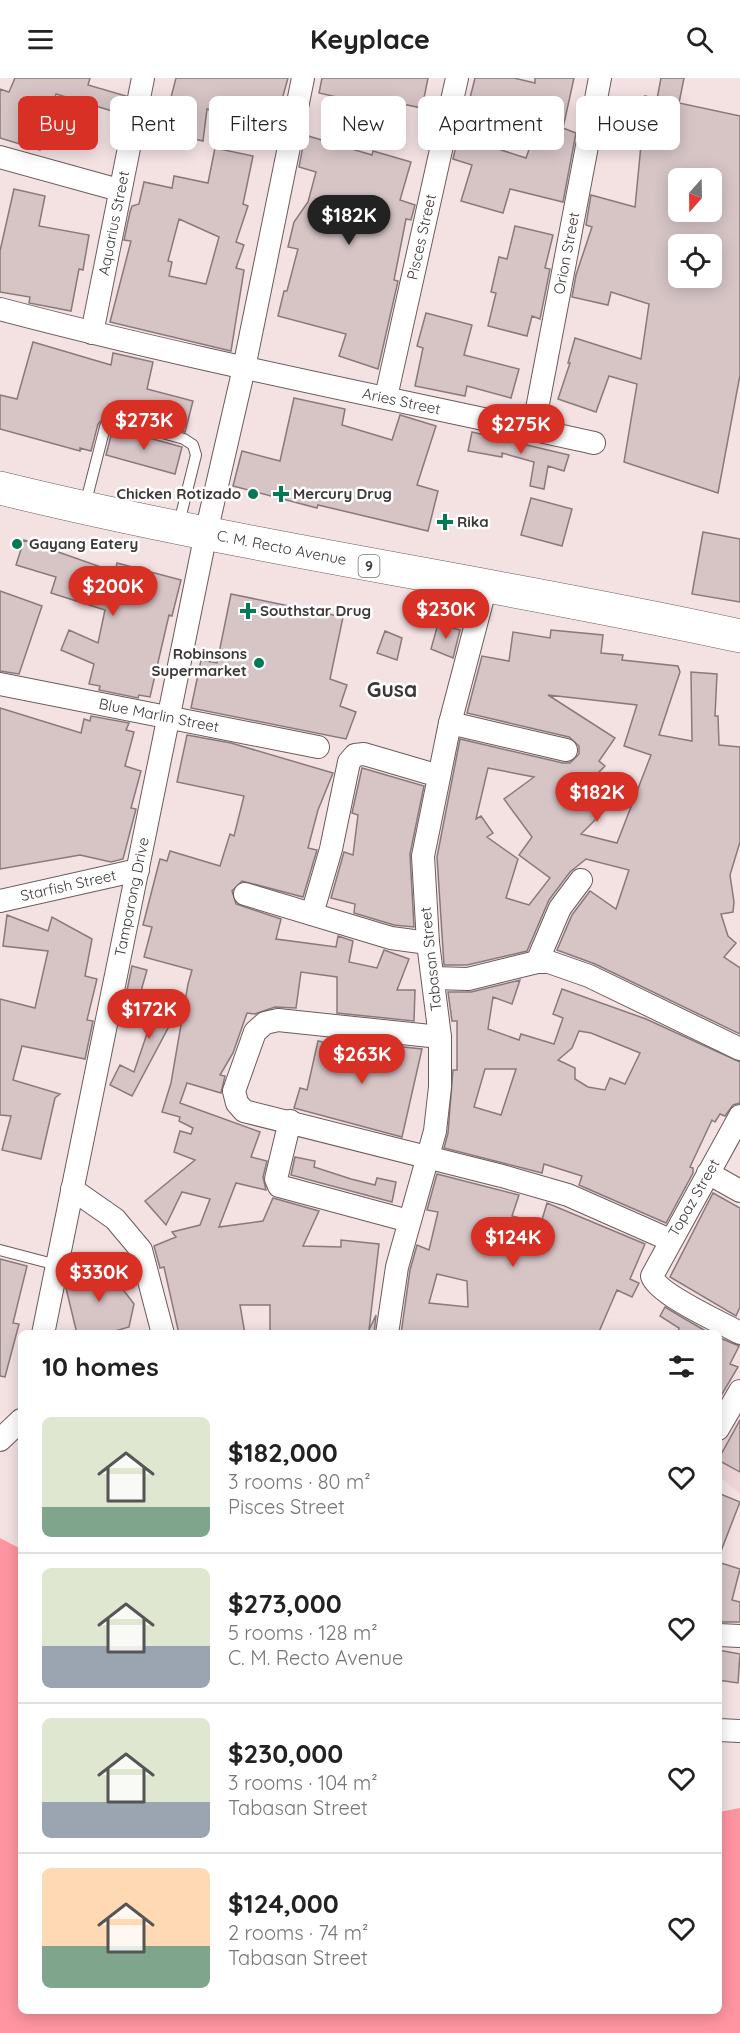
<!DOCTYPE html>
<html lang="en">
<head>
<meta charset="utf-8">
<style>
	body { margin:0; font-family:Quicksand,sans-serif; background:#f6f6f6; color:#222; height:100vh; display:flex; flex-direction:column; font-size:22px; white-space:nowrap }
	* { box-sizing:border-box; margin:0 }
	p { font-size:20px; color:#767676 }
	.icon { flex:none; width:33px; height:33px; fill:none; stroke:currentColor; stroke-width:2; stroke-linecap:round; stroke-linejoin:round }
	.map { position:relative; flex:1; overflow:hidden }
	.drawer { position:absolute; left:18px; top:1252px; width:704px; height:684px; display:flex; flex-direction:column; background:#fff; border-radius:9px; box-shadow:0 3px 15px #0003 }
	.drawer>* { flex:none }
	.top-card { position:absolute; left:18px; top:18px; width:705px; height:54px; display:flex; gap:12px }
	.needle { width:39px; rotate:200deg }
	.buttons { position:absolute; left:668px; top:90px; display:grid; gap:12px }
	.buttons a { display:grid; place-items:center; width:54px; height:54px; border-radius:9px; background:#fff; box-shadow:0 3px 15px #0003; font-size:30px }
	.price { position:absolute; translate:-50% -51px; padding:0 14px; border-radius:21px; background:#d93025; color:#fff; font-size:20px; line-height:39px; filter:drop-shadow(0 2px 3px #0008) }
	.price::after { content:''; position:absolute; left:50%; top:36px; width:18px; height:14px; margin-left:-9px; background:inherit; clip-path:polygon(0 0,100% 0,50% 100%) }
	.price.current { background:#222; color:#fff }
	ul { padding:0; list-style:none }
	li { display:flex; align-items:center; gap:18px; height:150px; padding:0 24px }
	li+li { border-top:2px solid #e0e0e0 }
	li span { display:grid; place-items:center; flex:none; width:168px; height:120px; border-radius:9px; color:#555 }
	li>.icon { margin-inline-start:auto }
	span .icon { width:72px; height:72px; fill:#fffc; stroke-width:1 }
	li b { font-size:26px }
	h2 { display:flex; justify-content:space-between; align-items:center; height:72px; padding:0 24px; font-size:26px }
	.pill { padding:0 21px; border-radius:9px; background:#fff; box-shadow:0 3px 15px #0003; font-size:21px; line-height:54px }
	.pill.current { background:#d93025; color:#fff }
	header { display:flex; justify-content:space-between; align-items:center; height:78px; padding:0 24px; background:#fff; font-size:27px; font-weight:700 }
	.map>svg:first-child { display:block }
	.built { fill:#eed4d6 }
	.water { fill:#ff95a0 }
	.building { fill:#d7c5c6; stroke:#89797a; stroke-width:1.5; fill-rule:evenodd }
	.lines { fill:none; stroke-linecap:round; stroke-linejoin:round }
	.service-casing { stroke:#6b5b5c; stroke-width:12 }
	.minor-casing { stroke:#6b5b5c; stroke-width:24 }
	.trunk-casing { stroke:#6b5b5c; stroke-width:34 }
	.service { stroke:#fff; stroke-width:10 }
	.minor { stroke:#fff; stroke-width:22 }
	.trunk { stroke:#fff; stroke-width:33 }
	.poi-dot { fill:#037955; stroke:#fff; stroke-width:2 }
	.labels { text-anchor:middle; stroke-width:5; stroke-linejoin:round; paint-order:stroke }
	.shield { fill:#fff; stroke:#787373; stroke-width:1.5 }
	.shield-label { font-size:14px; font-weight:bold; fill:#3e3737 }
	.street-label { font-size:15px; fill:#3e3737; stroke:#fff }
	.poi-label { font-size:15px; font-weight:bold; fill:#3e3737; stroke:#fff; text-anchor:start }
	.district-label { font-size:21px; font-weight:bold; fill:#3e3737; stroke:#fff }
</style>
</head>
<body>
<header><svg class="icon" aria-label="menu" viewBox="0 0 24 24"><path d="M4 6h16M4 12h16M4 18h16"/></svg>Keyplace<svg class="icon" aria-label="search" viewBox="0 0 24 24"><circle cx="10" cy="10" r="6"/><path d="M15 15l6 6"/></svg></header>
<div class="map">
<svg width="740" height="1955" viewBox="0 0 740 1955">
	<rect width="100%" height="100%" fill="#f4e2e3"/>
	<!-- built -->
	<path class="built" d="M740 1330V1416L719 1398V1368Z"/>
	<!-- water -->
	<path class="water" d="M0 1460 21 1471V1934H718L719 1734 740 1730V1955H0Z"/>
	<!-- building -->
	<path class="building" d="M15 0H90L88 7 126 18 122 36 56 16 40 72 0 60V11L9 14Z
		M176 0H288L274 50 207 31 203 63 176 57 181 34 168 31Z
		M322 0H428L422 30 368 19 367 26 319 15Z
		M475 0H514L535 5V0H574L563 50 576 55 563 124 510 111 503 135 461 123 472 87 453 81 458 59 464 60 475 25 469 24ZM505 34 540 41 526 80 495 70Z
		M661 0H684L679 25 740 38V297L718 415 624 384 637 306 609 298 596 334 558 321 570 285H568L575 260 641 281 649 226 611 214 608 227 572 219 576 197 592 149 586 147 591 117 635 129 641 67 603 59 608 28 644 35 645 18 657 21ZM678 100H711V134H678ZM678 166H711V200H678Z
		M305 57 372 77 373 73 411 84 400 122 415 127 411 142 406 141 394 202 398 203 378 291 339 278 346 256 278 238 284 213H287L298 171 288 169 294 144 308 124 316 94 299 89Z
		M215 70 253 78 243 126 248 128 236 164 244 167 236 190 244 192 231 273 110 244 131 163 124 162 130 134 132 128 139 126 144 104 172 110 174 98 208 105ZM179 141 219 159 206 206 169 198 172 184 168 183Z
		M14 111 45 118 39 148 89 157 83 192 79 191 71 233 29 225 30 219 0 214V173Z
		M515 148 553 157 545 190 550 191 540 241 532 238 527 258 488 248 496 215 491 214 499 179 507 181Z
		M426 235 472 247 464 277 519 291 511 320 467 308 465 318 415 308 423 270 417 268Z
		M33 264 111 287 113 275 153 284 147 311 193 323 185 354 118 335 107 336 98 346 91 373 80 370V373L0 351V317L17 321Z
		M294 320 345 331 342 347 392 362 400 337 436 348 417 407 438 413 428 453 318 427 317 430 233 408 242 373 280 383Z
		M113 350 182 369 175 396 106 377Z
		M472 354 569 377 564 393 548 388 544 411 530 408 534 384 502 375V379L468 373Z
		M531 420 572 431 562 468 521 457Z
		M703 454 740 461V524L692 516Z
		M24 462 115 494 117 485 181 502 172 538 169 537 150 619 139 617 138 620 99 612 100 608 89 606 94 586 61 572 69 552 98 565 105 532 51 515 56 499 16 487Z
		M0 513 42 528 19 596 0 593Z
		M231 516 343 539 330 601 347 607 340 628 356 634 346 661 191 630 201 582 217 585Z
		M438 546 460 552 453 580 431 571Z
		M551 552 603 557 601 575 623 577 622 582 678 588 680 594 659 657 692 663 691 594 717 596 715 638H718L719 667 740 669V764L730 797 734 824 733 834 721 836 728 858 736 865 724 879 740 890V956L595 886 557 872 572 837 590 813 616 831 629 792 586 781 570 794 549 822 527 873 467 887H444L437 779 460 661 563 685H570L579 676V668L569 659 467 635 482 578 509 583 513 554 550 560ZM548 617 637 627 624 668 651 677 617 765 581 756 612 725 590 703 605 688 599 683 615 660ZM488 690 534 699 504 721 532 759 519 777 550 800 529 827 506 820 518 781 487 759 493 755 481 738 476 741Z
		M385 553 402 560 397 582 377 575Z
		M0 630 81 655 84 641 90 643 91 638 129 645 126 652 134 654 125 688 141 693 131 730 136 731 123 781 111 784 80 777 0 791Z
		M187 657 231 665 333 695 318 732 308 770 317 772 303 819 242 803 232 813 236 826 281 841 276 861 336 869 338 858 353 863 349 884 377 890 384 872 409 881 397 912H415L414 943 337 935V899L301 894 296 930 275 929 255 936 247 935 233 975 220 997 225 998 221 1015 187 1005 180 1025 260 1054 251 1079 267 1083 263 1099 266 1112 236 1105 219 1149 263 1143 273 1120 319 1133 303 1168 341 1169V1162L379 1166 369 1252 376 1237 374 1256H270V1227H240L245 1256H179L164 1189 160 1190 154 1168 176 1159 172 1154 200 1147 210 1121 182 1114 166 1147 145 1123 195 1082 174 1074 180 1053 191 1056 193 1050 179 1043 180 1039 162 1034 171 1005 188 906 192 892 144 879 152 849 143 847 160 781 167 783 170 773 220 788 230 756 234 758 244 718 177 704Z
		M362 690 424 708 410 776 414 849 394 847 354 835 355 826 331 820 344 774 353 777 358 737 352 735Z
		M7 837 48 853 52 839 92 861 85 898 97 901 87 942 93 943 85 981 22 968 13 1002 60 1016 55 1020 41 1081 2 1072 11 1038 0 1037V921L35 930 48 873 3 868Z
		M132 888 147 892 139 920 126 917Z
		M520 902 512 926 493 919 488 951 519 962 521 956 554 966 563 940 553 936 562 911 646 941 740 984V1025L733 1027 725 1038 720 1036 715 1044 712 1042 690 1089 693 1090V1095L666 1145 579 1107 582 1098 544 1086 542 1095 444 1070 448 1055 453 992H457V943H452L448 914H471ZM579 953 591 955 640 975 625 1006 610 1000 605 1012 588 1009 575 1001V990L558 982 572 970ZM485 991H516L501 1037 474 1029Z
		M150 913 183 922 132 1018 110 1007 120 987 134 994 153 938 144 935Z
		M336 962 422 971 402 1059 294 1030 300 1010 307 1012 318 963 336 967Z
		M295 1079 315 1083 314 1089 351 1101 375 1107 377 1100 396 1104 392 1124 291 1097Z
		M437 1096 519 1117 512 1138 541 1145 547 1125 645 1166 630 1201 639 1205 632 1219 617 1212 598 1256H401L410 1192 417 1167 429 1172 438 1134 427 1132ZM437 1196 467 1203 468 1229 429 1225Z
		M713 1115 740 1130V1229L736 1238 670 1199Z
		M0 1181 27 1188 13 1245 19 1246 5 1299 0 1298Z
		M102 1184 134 1226 129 1249 105 1256H77L66 1210Z
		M665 1229 685 1241 711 1256H677L679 1250 660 1238Z
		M718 1259 739 1268 730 1286 738 1289 718 1323Z
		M740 1342V1394L718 1382Z
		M718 1415 740 1424 721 1473 718 1472Z
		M718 1484 740 1491 732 1522 740 1524V1544H718Z
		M718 1572 740 1576 738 1605 718 1602Z"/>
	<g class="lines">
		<!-- service casing -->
		<g class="service-casing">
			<path id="service" d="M85 427 105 349 108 343 116 342 184 361 193 367 196 377 179 445
				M0 1172 57 1187"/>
		</g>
		<!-- minor casing -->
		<g class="minor-casing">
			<g id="minor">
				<path d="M0 79 119 112"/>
				<path id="s1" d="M0 231C196 283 396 321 594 365"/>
				<path id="s2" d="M92 255 143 0"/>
				<path id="s3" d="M386 319 457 0"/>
				<path id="s4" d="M533 352 600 0"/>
				<path id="s5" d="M0 606 318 669"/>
				<path d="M450 645 566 672"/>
				<path d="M245 816 391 860 428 865"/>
				<path id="s6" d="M0 823 138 792"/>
				<path d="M312 836 331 771 349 684 355 677 364 676 439 698"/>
				<path d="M537 884 560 830 581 802"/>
				<path d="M433 900 468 901 537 884H549L589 898 740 971"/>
				<path d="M440 959 278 942 265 945 255 954 234 1013 237 1025 244 1033 502 1098 568 1117 670 1162"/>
				<path d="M740 1038 652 1198C657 1216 722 1245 740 1255"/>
				<path d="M290 1043 276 1101 279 1108 409 1143"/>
				<path d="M708 1095 740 1113"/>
				<path d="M72 1111 115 1141 141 1172 163 1256"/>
				<path id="s7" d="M43 1256 206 455 244 290 303 0"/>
				<path d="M387 1256 397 1189 435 1053 440 1009V959L428 865 423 778 450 645 486 508"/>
				<path d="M718 1351 740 1313"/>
				<path d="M0 1362 21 1342"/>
				<path d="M718 1557 740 1558"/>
				<path d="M718 1652 740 1653"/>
			</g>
		</g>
		<!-- trunk casing -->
		<g class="trunk-casing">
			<g id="trunk">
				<path id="s8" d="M0 410C244 470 494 504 740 558"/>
			</g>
		</g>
		<!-- service -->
		<use href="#service" class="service"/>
		<!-- minor -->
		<use href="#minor" class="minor"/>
		<!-- trunk -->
		<use href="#trunk" class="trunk"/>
	</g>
	<!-- markers -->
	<g class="poi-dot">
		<circle cx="253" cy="416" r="6"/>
		<path d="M278 407h6v6h6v6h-6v6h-6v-6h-6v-6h6z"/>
		<path d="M442 435h6v6h6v6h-6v6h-6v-6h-6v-6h6z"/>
		<circle cx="17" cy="466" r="6"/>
		<path d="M245 524h6v6h6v6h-6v6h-6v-6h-6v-6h6z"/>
		<circle cx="259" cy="585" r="6"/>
	</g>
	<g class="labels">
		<!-- shield labels -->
		<rect class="shield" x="358.5" y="477" width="21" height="22" rx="4.5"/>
		<g class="shield-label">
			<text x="369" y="493">9</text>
		</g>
		<!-- street labels -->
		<g class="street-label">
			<text dy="5" stroke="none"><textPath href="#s2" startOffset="112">Aquarius Street</textPath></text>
			<text dy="5" stroke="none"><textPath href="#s3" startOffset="164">Pisces Street</textPath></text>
			<text dy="5" stroke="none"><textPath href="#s4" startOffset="180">Orion Street</textPath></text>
			<text dy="5" stroke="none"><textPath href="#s1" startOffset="412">Aries Street</textPath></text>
			<text dy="5" stroke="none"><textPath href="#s8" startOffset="288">C. M. Recto Avenue</textPath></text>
			<text dy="5" stroke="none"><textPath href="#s5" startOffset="162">Blue Marlin Street</textPath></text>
			<text dy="5" stroke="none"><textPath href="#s6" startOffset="70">Starfish Street</textPath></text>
			<text dy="5" stroke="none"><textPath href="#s7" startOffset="446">Tamparong Drive</textPath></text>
			<text transform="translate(431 881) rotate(-96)" y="5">Tabasan Street</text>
			<text transform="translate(694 1120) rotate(-60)" y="5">Topaz Street</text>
		</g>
		<!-- poi labels -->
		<g class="poi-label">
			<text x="241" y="421" text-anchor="end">Chicken Rotizado</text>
			<text x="293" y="421">Mercury Drug</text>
			<text x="457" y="449">Rika</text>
			<text x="29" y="471">Gayang Eatery</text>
			<text x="260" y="538">Southstar Drug</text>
			<text x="247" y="581" text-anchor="end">Robinsons<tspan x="247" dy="17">Supermarket</tspan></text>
		</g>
		<!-- district labels -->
		<g class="district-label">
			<text x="392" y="619">Gusa</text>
		</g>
	</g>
</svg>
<div class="buttons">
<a><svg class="needle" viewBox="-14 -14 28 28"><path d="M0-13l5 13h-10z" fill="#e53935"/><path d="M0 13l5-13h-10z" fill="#767676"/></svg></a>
<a><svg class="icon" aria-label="locate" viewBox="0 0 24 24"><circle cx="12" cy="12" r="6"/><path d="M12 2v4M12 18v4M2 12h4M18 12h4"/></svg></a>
</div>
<b class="price current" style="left:349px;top:168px">$182K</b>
<b class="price" style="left:144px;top:373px">$273K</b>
<b class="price" style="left:521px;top:377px">$275K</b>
<b class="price" style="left:113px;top:539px">$200K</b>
<b class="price" style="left:446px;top:562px">$230K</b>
<b class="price" style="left:597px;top:745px">$182K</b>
<b class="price" style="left:149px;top:962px">$172K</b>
<b class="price" style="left:362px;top:1007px">$263K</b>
<b class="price" style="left:513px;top:1190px">$124K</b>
<b class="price" style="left:99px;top:1225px">$330K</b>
<div class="top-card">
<a class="pill current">Buy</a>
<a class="pill">Rent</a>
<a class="pill">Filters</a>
<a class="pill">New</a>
<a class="pill">Apartment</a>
<a class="pill">House</a>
</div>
<section class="drawer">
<h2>10 homes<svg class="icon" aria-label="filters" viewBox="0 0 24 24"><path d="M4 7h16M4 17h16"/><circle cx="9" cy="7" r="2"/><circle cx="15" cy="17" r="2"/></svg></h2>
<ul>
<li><span style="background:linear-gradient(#dfe7d0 75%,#7fa58c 0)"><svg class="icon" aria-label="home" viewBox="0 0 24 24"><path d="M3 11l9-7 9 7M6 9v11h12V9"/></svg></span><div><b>$182,000</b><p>3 rooms · 80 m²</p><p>Pisces Street</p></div><svg class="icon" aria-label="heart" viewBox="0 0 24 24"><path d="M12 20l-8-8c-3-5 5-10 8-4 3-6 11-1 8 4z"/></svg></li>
<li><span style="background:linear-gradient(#dfe7d0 65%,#9aa5b1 0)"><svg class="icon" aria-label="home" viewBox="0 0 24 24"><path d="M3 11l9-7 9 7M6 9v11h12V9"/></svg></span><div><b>$273,000</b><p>5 rooms · 128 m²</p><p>C. M. Recto Avenue</p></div><svg class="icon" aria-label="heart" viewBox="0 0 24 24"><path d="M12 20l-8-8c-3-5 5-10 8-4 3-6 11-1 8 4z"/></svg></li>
<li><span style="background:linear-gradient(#dfe7d0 70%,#9aa5b1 0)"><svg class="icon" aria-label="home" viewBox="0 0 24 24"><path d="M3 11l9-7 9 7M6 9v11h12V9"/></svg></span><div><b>$230,000</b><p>3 rooms · 104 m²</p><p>Tabasan Street</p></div><svg class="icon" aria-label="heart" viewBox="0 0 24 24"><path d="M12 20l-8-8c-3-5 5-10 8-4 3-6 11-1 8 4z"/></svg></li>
<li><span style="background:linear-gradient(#ffd9b3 65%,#7fa58c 0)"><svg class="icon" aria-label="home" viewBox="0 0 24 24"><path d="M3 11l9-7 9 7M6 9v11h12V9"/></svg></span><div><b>$124,000</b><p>2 rooms · 74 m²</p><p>Tabasan Street</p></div><svg class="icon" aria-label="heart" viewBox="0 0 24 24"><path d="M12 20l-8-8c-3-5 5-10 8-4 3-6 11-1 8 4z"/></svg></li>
</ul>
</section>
</div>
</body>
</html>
